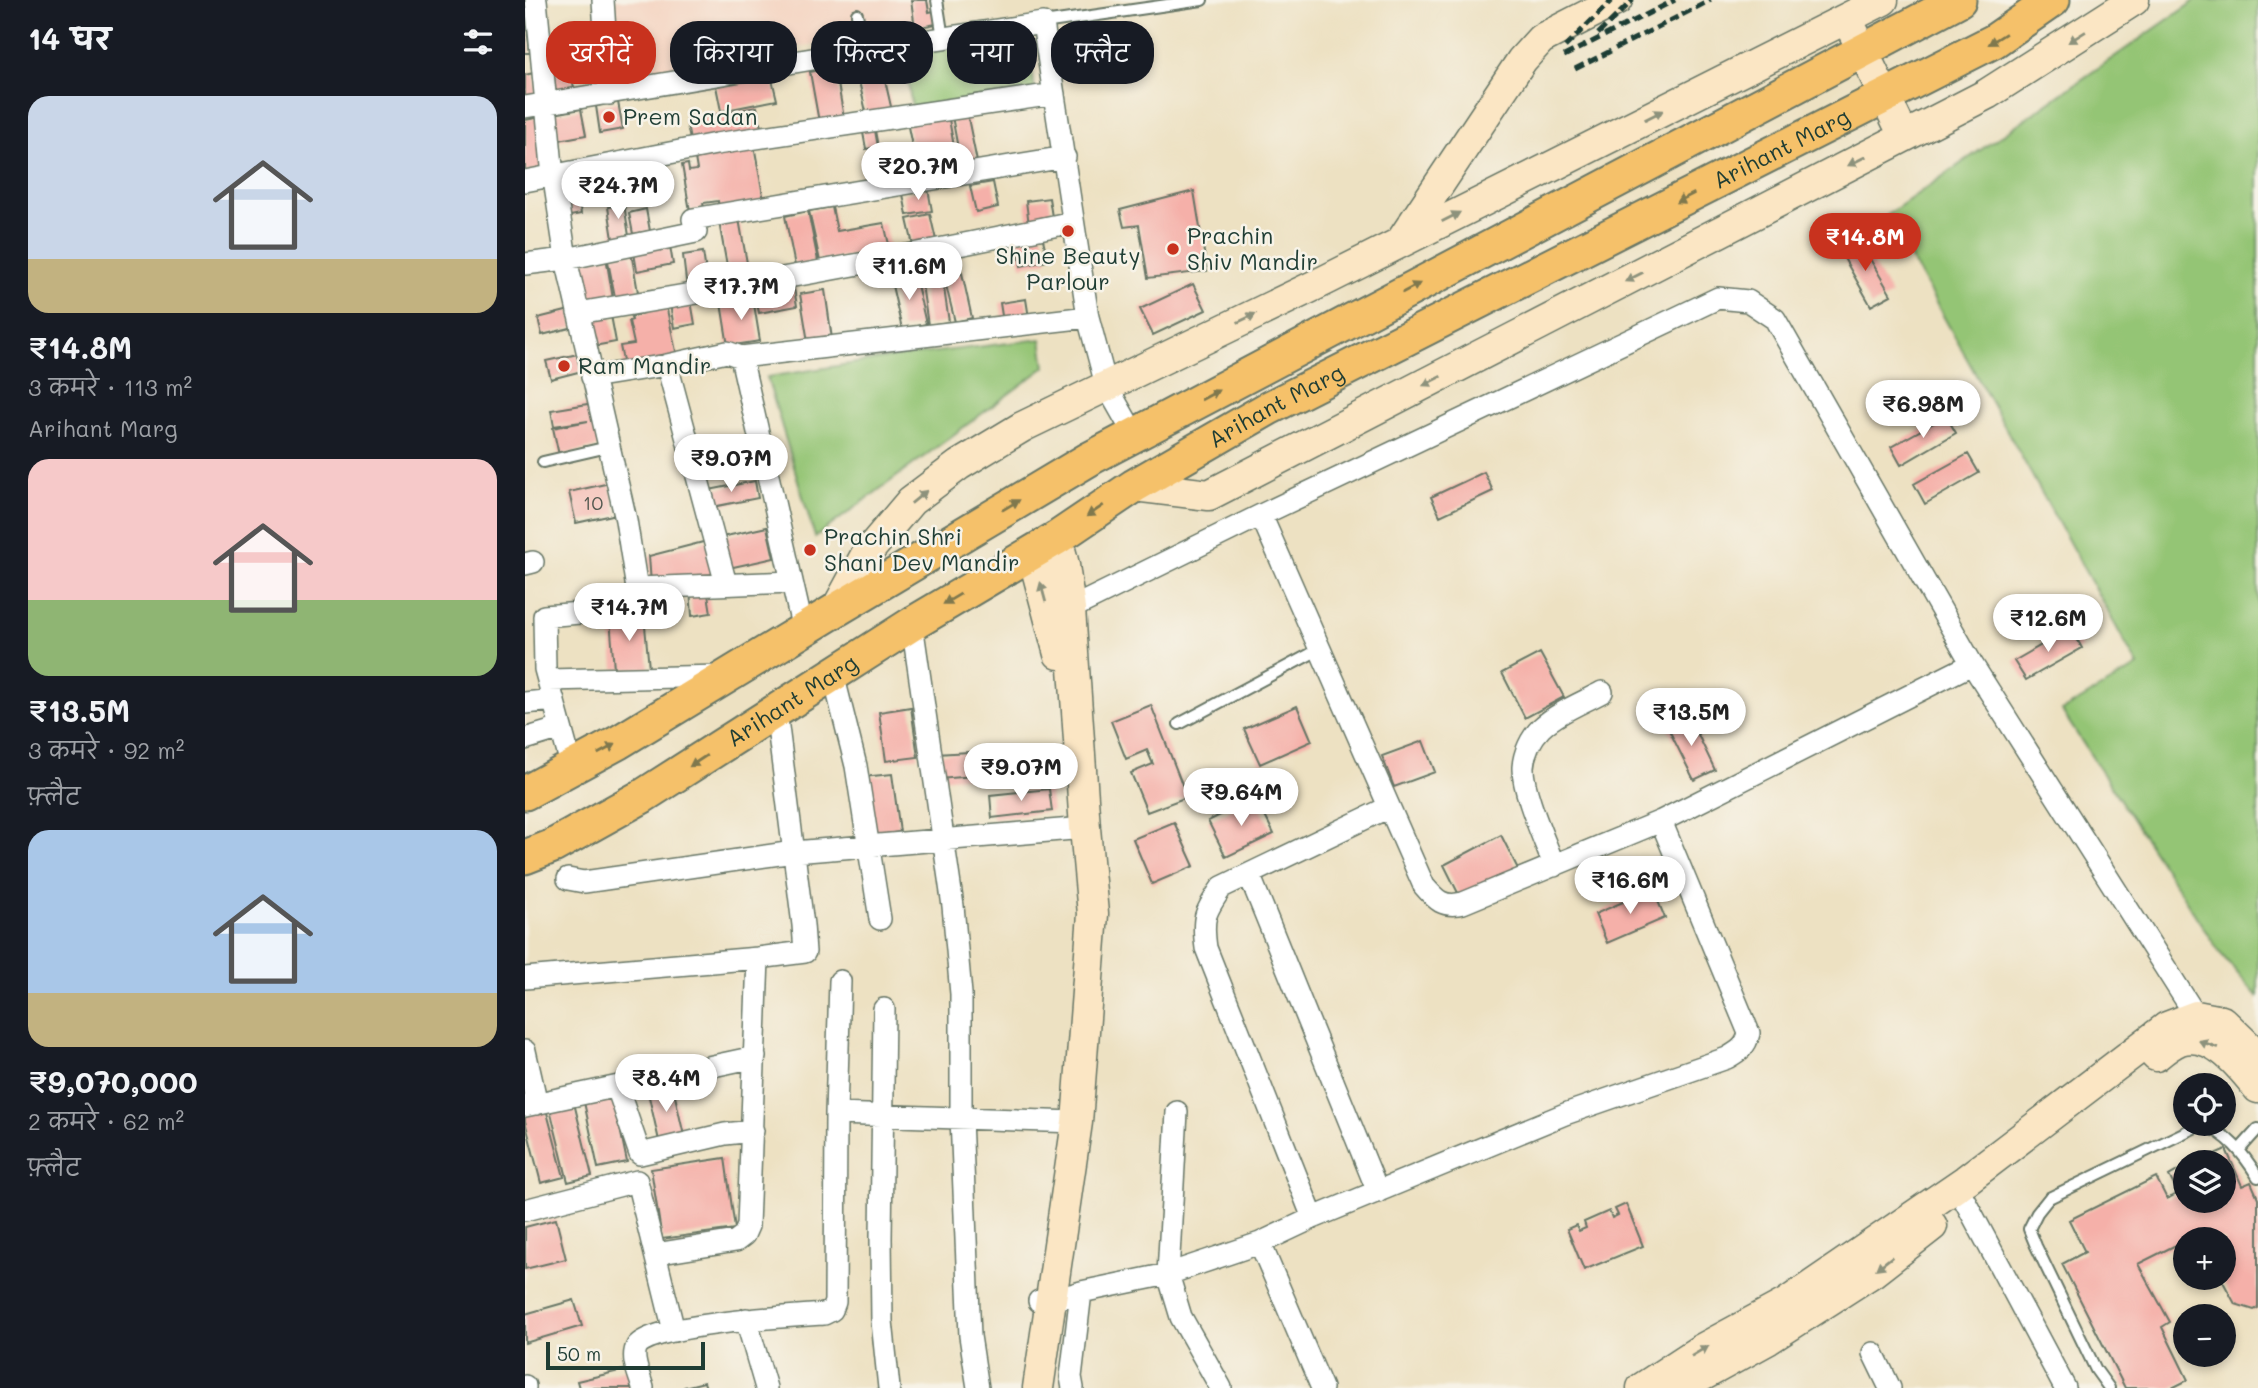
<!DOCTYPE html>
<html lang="hi">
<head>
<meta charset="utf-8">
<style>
	body { margin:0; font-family:Mali,"Playpen Sans Deva",sans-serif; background:#20242c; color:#f1f3f6; height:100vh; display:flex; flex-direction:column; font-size:26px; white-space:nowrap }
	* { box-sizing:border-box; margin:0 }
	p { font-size:23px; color:#9ea1a6 }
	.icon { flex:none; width:38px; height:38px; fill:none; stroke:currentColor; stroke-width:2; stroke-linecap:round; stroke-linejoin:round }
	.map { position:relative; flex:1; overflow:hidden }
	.drawer { display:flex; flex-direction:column; background:#171b24; width:525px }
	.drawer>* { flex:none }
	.top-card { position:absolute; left:21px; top:21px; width:665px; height:63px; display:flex; gap:14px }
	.controls { position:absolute; left:1648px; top:1073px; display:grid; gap:14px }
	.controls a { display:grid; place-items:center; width:63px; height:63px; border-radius:50%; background:#171b24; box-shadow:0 4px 10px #0003; font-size:35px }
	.scale { position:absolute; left:21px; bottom:18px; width:159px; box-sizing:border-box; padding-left:7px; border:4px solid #1f3d34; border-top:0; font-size:19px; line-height:24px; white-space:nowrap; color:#1f3d34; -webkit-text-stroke:5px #f7f3e8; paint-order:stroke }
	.price { position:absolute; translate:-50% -60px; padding:0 16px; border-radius:24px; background:#fff; color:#222; font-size:23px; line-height:46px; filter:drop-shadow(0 2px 4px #0008) }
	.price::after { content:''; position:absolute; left:50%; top:42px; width:21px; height:16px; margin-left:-10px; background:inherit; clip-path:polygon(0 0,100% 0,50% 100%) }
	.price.current { background:#c8321e; color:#fff }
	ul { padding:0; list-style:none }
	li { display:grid; align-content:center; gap:14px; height:371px; padding:0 28px }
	li span { display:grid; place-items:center; height:217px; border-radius:21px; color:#555 }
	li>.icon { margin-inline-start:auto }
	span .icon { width:126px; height:126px; fill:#fffc; stroke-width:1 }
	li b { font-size:30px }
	h2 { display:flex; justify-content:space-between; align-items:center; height:84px; padding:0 28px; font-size:30px }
	.chip { padding:0 24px; border-radius:28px; background:#171b24; box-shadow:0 4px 10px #0003; font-size:24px; line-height:63px }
	.chip.current { background:#c8321e; color:#fff }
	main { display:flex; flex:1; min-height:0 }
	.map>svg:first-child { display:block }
	.built { fill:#f4d3c0 }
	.green { fill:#94c575; stroke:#5a8154; stroke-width:2 }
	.building { fill:#f5b0a9 }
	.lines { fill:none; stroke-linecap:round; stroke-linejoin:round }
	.lane-casing { stroke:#677666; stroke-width:14 }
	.street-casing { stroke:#677666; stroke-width:24 }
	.secondary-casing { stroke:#677666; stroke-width:33 }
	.primary-casing { stroke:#677666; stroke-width:37 }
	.lane { stroke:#fff; stroke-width:10 }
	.street { stroke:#fff; stroke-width:21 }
	.secondary { stroke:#fbe6c4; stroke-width:30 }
	.primary { stroke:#f5c16b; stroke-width:33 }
	.rail { stroke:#1f3d34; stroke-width:5; stroke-dasharray:10 5; stroke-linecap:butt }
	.oneway { fill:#8d927c }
	.oneway2 { fill:#7f784d }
	.poi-dot { fill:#c8321e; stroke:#f7f3e8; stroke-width:2.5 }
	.labels { text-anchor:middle; stroke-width:5; stroke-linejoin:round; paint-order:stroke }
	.number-label { font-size:19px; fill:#545a51 }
	.poi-label { font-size:23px; fill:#1f3d34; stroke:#f7f3e8; text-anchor:start }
	.street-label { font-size:23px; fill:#1f3d34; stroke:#f7f3e8 }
</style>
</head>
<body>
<main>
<section class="drawer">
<h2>14 घर<svg class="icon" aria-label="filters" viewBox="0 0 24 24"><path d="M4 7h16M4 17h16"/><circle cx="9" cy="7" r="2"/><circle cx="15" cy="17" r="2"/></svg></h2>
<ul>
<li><span style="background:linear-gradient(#c9d6e8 75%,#c2b280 0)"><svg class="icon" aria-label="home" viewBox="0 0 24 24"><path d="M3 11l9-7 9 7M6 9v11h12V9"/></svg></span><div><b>₹14.8M</b><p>3 कमरे · 113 m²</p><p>Arihant Marg</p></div></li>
<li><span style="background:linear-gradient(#f6c9c9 65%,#8fb573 0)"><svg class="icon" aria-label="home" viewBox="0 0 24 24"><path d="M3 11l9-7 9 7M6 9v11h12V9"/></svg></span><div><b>₹13.5M</b><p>3 कमरे · 92 m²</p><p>फ़्लैट</p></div></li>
<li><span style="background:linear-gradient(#a9c7e8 75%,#c2b280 0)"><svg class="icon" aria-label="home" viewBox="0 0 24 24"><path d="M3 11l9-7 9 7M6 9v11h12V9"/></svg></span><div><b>₹9,070,000</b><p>2 कमरे · 62 m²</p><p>फ़्लैट</p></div></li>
</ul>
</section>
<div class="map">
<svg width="1733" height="1388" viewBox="0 0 1733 1388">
	<rect width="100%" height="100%" fill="#f7f3e8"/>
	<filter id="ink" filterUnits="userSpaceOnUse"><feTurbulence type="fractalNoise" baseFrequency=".0143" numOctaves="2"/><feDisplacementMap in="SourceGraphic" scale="14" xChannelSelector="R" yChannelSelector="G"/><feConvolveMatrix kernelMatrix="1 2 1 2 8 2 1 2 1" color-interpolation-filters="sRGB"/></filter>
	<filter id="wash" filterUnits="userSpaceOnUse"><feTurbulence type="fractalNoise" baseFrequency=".00686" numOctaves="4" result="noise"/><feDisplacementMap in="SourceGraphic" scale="28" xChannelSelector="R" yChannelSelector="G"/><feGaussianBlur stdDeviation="1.57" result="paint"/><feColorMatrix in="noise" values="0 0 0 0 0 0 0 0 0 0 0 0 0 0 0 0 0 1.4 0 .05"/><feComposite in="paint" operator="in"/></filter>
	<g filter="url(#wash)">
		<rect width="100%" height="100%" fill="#ede1c2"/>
		<!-- built -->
		<path class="built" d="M89 0H386L390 28 93 76Z"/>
		<!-- green -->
		<path class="green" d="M1671 0H1733V997L1695 953 1537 711 1613 666 1362 215Z
			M502 38 510 90 387 108 379 55Z
			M516 339 520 367 290 537 242 377 363 358Z"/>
		<g id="blocks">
			<!-- building -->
			<path class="building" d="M386 0H402L404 12 409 11 411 24 390 28Z
				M0 27H2L5 53H0Z
				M355 58 367 111 342 116 330 64Z
				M310 67 319 118 294 122 285 72Z
				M46 70 50 96 23 100 19 75Z
				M8 73 13 101 0 103V75Z
				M246 75 252 100 196 111 191 86Z
				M93 102 98 129 75 133 71 106Z
				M232 107 237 132 166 145 161 120Z
				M56 109 61 135 34 140 29 114Z
				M442 113 452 162 436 165 427 116Z
				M423 114 433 168 393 175 382 122Z
				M16 117 23 168 0 172V120Z
				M349 125 353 147 341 149 337 127Z
				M229 145 239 201 194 209 193 201 178 203 179 208 165 211 157 165 163 164 164 171 172 170 170 158Z
				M51 182 56 214 40 217 35 184Z
				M468 182 473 207 451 212 445 186Z
				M403 189 407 211 382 215 378 194Z
				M669 191 682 271 623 278 614 225 599 227 595 210Z
				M524 198 528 223 504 225 501 201Z
				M99 204 104 236 88 239 83 207Z
				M307 207 312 231 359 223 365 249 295 261 284 211Z
				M121 209 125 231 108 234 104 213Z
				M283 211 293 261 270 266 260 216Z
				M405 214 411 240 388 245 382 219Z
				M214 219 224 274 204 277 194 222Z
				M517 235 523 261 496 266 491 240Z
				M144 240 148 264 112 271 108 247Z
				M1334 240 1366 295 1346 306 1315 251Z
				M106 252 114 298 91 302 82 256Z
				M178 252 183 286 162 289 158 255Z
				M81 257 89 305 58 311 50 263Z
				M437 273 447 318 430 322 419 277Z
				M417 275 424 322 403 325 396 278Z
				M390 276 401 324 377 329 366 281Z
				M268 282 272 306 234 313 229 289Z
				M668 284 681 310 628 335 615 309Z
				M300 290 307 339 283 342 275 294Z
				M228 298 235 341 203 346 196 303Z
				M501 299 504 318 478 322 475 303Z
				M166 301 170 324 149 328 145 304Z
				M141 305 152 356 100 371 95 346 109 344 104 321 107 320 106 317Z
				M45 310 49 327 17 335 13 318Z
				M85 310 91 342 63 347 56 316Z
				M53 354 57 371 26 379 21 361Z
				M69 403 78 446 34 455 28 428 63 421 29 426 26 410Z
				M1421 416 1431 433 1376 465 1366 447Z
				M1443 454 1454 473 1400 504 1389 484Z
				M959 472 968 491 915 516 906 497Z
				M230 481 233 498 182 508 179 491Z
				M85 483 92 514 51 523 44 492Z
				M242 527 249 558 199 569 192 538Z
				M182 541 190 581 126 584 124 556Z
				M182 588 186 613 167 616 165 589Z
				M119 616 124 668 89 669 85 618Z
				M1546 628 1557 648 1501 680 1489 661Z
				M1015 653 1039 697 1000 718 977 673Z
				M626 705 662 797 622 812 606 773 628 764 622 750 601 759 586 721Z
				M772 706 787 741 735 764 719 729Z
				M386 707 393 757 361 761 354 712Z
				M1164 716 1190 770 1169 780 1142 726Z
				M898 741 910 772 869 787 857 756Z
				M460 751 461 775 414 779 412 754Z
				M367 774 375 832 346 836 338 777Z
				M524 789 527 811 467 818 465 795Z
				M731 798 749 834 701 857 683 821Z
				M649 822 669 866 627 884 608 839Z
				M976 835 994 871 937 901 919 865Z
				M1128 889 1140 918 1082 943 1070 914Z
				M147 1083 160 1140 135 1145 122 1088Z
				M88 1095 102 1162 73 1168 59 1102Z
				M49 1103 67 1176 43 1182 25 1109Z
				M20 1105 39 1177 16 1183 0 1121V1110Z
				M1701 1149 1717 1186 1726 1182 1733 1198V1308L1729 1310 1710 1304 1696 1278H1699V1239H1675L1673 1234 1613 1264 1645 1322 1637 1327 1663 1380 1647 1388H1600L1537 1264 1560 1252 1544 1220 1631 1177 1642 1199 1653 1193 1644 1176 1661 1166V1200H1699V1162H1671Z
				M200 1158 210 1229 137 1239 126 1169Z
				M1101 1204 1118 1246 1059 1270 1042 1229 1051 1225 1054 1231 1061 1228 1059 1222 1084 1211 1087 1218 1093 1215 1090 1209Z
				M31 1219 41 1259 0 1269V1227Z
				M49 1300 57 1326 0 1343V1314Z
				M107 1368 112 1388H54L52 1381Z
				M179 1382 181 1388H159V1387Z"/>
		</g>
	</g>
	<g filter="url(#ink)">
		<use href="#blocks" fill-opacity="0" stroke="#677666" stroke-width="2"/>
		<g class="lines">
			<!-- lane casing -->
			<g class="lane-casing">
				<path id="lane" d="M412 0 418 38
					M332 14 339 50
					M518 23 677 0
					M18 462 83 447
					M654 724 795 649
					M1715 1149 1733 1129
					M1584 1388 1571 1370 1511 1246 1504 1229 1512 1213 1524 1198 1677 1124C1703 1134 1718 1153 1733 1177"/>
			</g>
			<!-- street casing -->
			<g class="street-casing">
				<path id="street" d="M11 0 27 166 41 259 101 520 115 608 19 616 20 669 47 768
					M78 0 84 94
					M0 107 371 45 518 23 563 317 581 385 610 436
					M0 181 191 144 529 94
					M0 264 41 259 171 232 168 219 540 157
					M53 313C219 286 384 256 548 222
					M216 357 278 630
					M142 365 201 584
					M67 377 142 365 202 352 216 357 563 317
					M736 515 1193 298 1223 301 1250 319 1447 664 1136 821
					M0 564 8 562
					M113 588 267 582
					M387 624 428 906 436 994V1118L445 1336 453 1388
					M1447 664 1671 1016
					M308 674 331 766 355 919
					M23 680 196 676
					M0 703 29 700
					M0 739 36 728
					M1029 866C1020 841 997 791 998 767 999 753 1006 738 1016 728 1033 712 1057 703 1077 692
					M724 874 853 1192
					M43 879 59 882 269 852 560 828
					M0 978 233 958
					M359 1009 356 1238 357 1321 364 1388
					M0 1051 12 1104
					M92 1087 115 1154 200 1134 228 1131
					M0 1106 230 1057
					M652 1112 643 1274 656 1317 696 1388
					M311 1114 552 1122
					M1432 1186 1540 1388
					M0 1210 112 1181 149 1331
					M788 1218 681 948C677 918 679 913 697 887L864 807
					M735 1243 797 1388
					M130 1254 211 1241 219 1235 223 1226 233 958 280 952 278 925 251 711
					M514 1301H525L556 1292 643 1274 735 1243 788 1218 1040 1114 1202 1058C1214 1051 1221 1047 1224 1033L1136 821 938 903C918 908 911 900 899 886L736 515 545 609
					M221 1319 241 1388
					M1348 1353 1365 1388
					M0 1386V1388
					M118 1388C115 1376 105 1358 112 1346 127 1324 269 1316 299 1314L307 1310 310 1302 311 1114 315 981
					M548 1388 546 1377 556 1292"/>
			</g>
			<!-- secondary casing -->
			<g class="secondary-casing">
				<path id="secondary" d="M1328 31 1379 136
					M877 240 997 60 1016 39 1092 0
					M609 486 684 495 1462 94 1609 0
					M507 552 534 654
					M311 610 342 553 386 501 434 465 497 427 801 280 1358 0
					M1631 1056C1637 1051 1647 1043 1655 1040 1688 1030 1715 1066 1733 1088
					M513 1388 552 1122 568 914 560 828 545 609 539 565 532 538
					M1117 1388 1175 1350 1260 1304 1441 1180 1642 1027 1671 1016 1697 1021 1733 1056
					M1155 1388 1244 1339 1348 1272 1407 1226"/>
			</g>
			<!-- primary casing -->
			<g class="primary-casing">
				<g id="primary">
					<path d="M0 793 94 742 311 610 566 458 1434 0"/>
					<path id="s1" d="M0 857 28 846 118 796 387 624 532 538 609 486 744 408 1469 41 1528 0"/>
				</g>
			</g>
			<!-- lane -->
			<use href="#lane" class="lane"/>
			<!-- street -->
			<use href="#street" class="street"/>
			<!-- secondary -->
			<use href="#secondary" class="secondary"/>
			<!-- primary -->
			<use href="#primary" class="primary"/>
			<!-- rail -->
			<path class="rail" d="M1073 34 1108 0
				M1040 47 1087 0
				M1039 56 1150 0
				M1050 69 1186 0"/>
		</g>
		<!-- one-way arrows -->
		<defs><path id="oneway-solid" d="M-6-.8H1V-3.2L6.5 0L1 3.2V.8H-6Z" transform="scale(1.75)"/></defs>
		<g class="oneway">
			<use href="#oneway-solid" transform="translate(1552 37) rotate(148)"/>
			<use href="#oneway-solid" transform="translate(1129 115) rotate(-27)"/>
			<use href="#oneway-solid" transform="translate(1332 161) rotate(153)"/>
			<use href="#oneway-solid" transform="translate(926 217) rotate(-27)"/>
			<use href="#oneway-solid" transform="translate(1109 277) rotate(153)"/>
			<use href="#oneway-solid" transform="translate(722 318) rotate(-26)"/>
			<use href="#oneway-solid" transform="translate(907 381) rotate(153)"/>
			<use href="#oneway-solid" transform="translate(394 497) rotate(-39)"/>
			<use href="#oneway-solid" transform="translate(518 592) rotate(-105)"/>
			<use href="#oneway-solid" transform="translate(1683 1044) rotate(-160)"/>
			<use href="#oneway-solid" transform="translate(1359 1263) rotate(142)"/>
			<use href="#oneway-solid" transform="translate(1175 1351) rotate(-31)"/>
		</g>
		<g class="oneway2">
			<use href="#oneway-solid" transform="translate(1472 39) rotate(148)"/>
			<use href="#oneway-solid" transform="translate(1160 198) rotate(153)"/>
			<use href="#oneway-solid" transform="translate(886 288) rotate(-28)"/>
			<use href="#oneway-solid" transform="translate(685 395) rotate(-29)"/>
			<use href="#oneway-solid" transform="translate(486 505) rotate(-31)"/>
			<use href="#oneway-solid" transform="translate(570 511) rotate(146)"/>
			<use href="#oneway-solid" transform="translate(427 599) rotate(149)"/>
			<use href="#oneway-solid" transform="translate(82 749) rotate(-28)"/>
			<use href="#oneway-solid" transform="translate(173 761) rotate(147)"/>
		</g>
	</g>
	<!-- markers -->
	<g class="poi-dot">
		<circle cx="84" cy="117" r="7"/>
		<circle cx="543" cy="231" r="7"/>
		<circle cx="648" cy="249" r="7"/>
		<circle cx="39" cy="366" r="7"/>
		<circle cx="285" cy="550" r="7"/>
	</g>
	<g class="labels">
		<!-- number labels -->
		<g class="number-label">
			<text x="68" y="510">10</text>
		</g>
		<!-- poi labels -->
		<g class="poi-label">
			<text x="98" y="125">Prem Sadan</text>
			<text x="662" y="244">Prachin<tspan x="662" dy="26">Shiv Mandir</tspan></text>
			<text x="543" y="264" text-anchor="middle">Shine Beauty<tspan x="543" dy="26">Parlour</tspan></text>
			<text x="53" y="374">Ram Mandir</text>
			<text x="299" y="545">Prachin Shri<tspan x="299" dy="26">Shani Dev Mandir</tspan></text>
		</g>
		<!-- street labels -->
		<g class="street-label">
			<text dy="8" stroke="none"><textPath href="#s1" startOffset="1444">Arihant Marg</textPath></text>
			<text dy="8" stroke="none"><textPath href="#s1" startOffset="877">Arihant Marg</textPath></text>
			<text dy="8" stroke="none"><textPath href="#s1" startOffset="310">Arihant Marg</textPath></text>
		</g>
	</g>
</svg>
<div class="controls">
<a><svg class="icon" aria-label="locate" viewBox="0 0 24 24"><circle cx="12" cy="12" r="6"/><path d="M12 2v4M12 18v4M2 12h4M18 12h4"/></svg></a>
<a><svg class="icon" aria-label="layers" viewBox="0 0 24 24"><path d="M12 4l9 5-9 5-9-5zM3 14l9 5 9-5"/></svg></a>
<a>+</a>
<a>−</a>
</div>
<div class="scale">50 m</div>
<b class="price" style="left:393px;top:202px">₹20.7M</b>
<b class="price" style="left:93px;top:221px">₹24.7M</b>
<b class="price current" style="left:1340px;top:273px">₹14.8M</b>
<b class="price" style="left:384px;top:302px">₹11.6M</b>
<b class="price" style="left:216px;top:322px">₹17.7M</b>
<b class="price" style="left:1398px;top:440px">₹6.98M</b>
<b class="price" style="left:206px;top:494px">₹9.07M</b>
<b class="price" style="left:104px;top:643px">₹14.7M</b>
<b class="price" style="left:1523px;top:654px">₹12.6M</b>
<b class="price" style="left:1166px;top:748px">₹13.5M</b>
<b class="price" style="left:496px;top:803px">₹9.07M</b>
<b class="price" style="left:716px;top:828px">₹9.64M</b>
<b class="price" style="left:1105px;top:916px">₹16.6M</b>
<b class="price" style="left:141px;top:1114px">₹8.4M</b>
<div class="top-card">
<a class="chip current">खरीदें</a>
<a class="chip">किराया</a>
<a class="chip">फ़िल्टर</a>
<a class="chip">नया</a>
<a class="chip">फ़्लैट</a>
</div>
</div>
</main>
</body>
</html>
